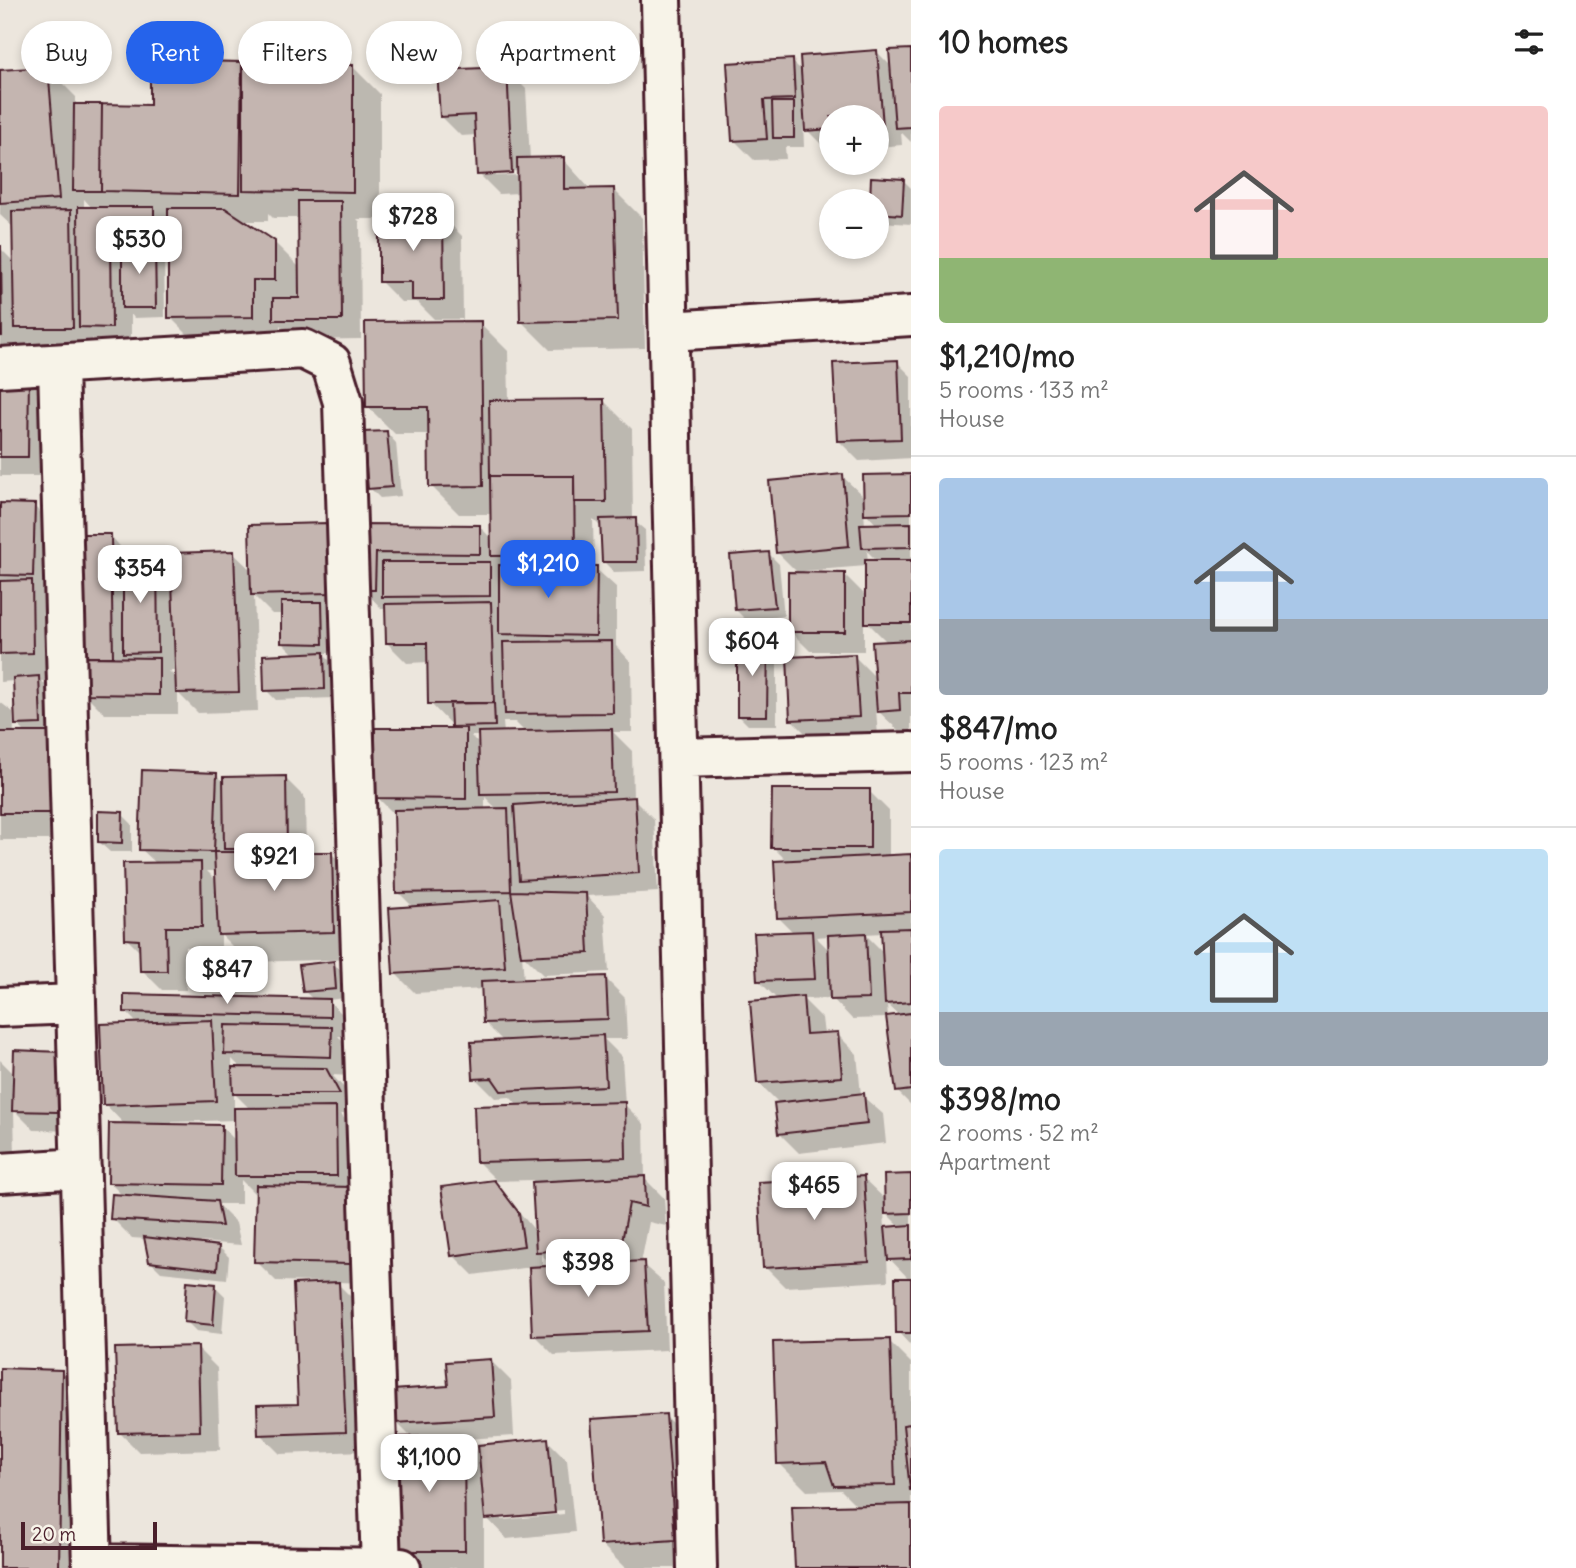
<!DOCTYPE html>
<html lang="en">
<head>
<meta charset="utf-8">
<style>
	body { margin:0; font-family:Delius,sans-serif; background:#f2f2f2; color:#222; height:100vh; display:flex; flex-direction:column; font-size:26px; white-space:nowrap }
	* { box-sizing:border-box; margin:0 }
	p { font-size:23px; color:#767676 }
	.icon { flex:none; width:38px; height:38px; fill:none; stroke:currentColor; stroke-width:2; stroke-linecap:round; stroke-linejoin:round }
	.map { position:relative; flex:1; overflow:hidden }
	.side { display:flex; flex-direction:column; background:#fff; width:665px }
	.side>* { flex:none }
	.top-card { position:absolute; left:21px; top:21px; width:665px; height:63px; display:flex; gap:14px }
	.controls { position:absolute; left:819px; top:105px; display:grid; gap:14px }
	.controls a { display:grid; place-items:center; width:70px; height:70px; border-radius:50%; background:#fff; box-shadow:0 4px 10px #0003; font-size:35px }
	.scale { position:absolute; left:21px; bottom:18px; width:136px; box-sizing:border-box; padding-left:7px; border:4px solid #4a1f2b; border-top:0; font-size:19px; line-height:24px; white-space:nowrap; color:#4a1f2b; -webkit-text-stroke:5px #f7f3e8; paint-order:stroke }
	.price { position:absolute; translate:-50% -60px; padding:0 16px; border-radius:14px; background:#fff; color:#222; font-size:23px; line-height:46px; filter:drop-shadow(0 2px 4px #0008) }
	.price::after { content:''; position:absolute; left:50%; top:42px; width:21px; height:16px; margin-left:-10px; background:inherit; clip-path:polygon(0 0,100% 0,50% 100%) }
	.price.on { background:#2563eb; color:#fff }
	ul { padding:0; list-style:none }
	li { display:grid; align-content:center; gap:14px; height:371px; padding:0 28px }
	li+li { border-top:2px solid #e0e0e0 }
	li span { display:grid; place-items:center; height:217px; border-radius:7px; color:#555 }
	li>.icon { margin-inline-start:auto }
	span .icon { width:126px; height:126px; fill:#fffc; stroke-width:1 }
	li b { font-size:30px }
	h2 { display:flex; justify-content:space-between; align-items:center; height:84px; padding:0 28px; font-size:30px }
	.chip { padding:0 24px; border-radius:32px; background:#fff; box-shadow:0 4px 10px #0003; font-size:24px; line-height:63px }
	.chip.on { background:#2563eb; color:#fff }
	main { display:flex; flex:1; min-height:0 }
	.map>svg:first-child { display:block }
	.shadow { fill:#0003; fill-rule:evenodd }
	.building { fill:#c4b5b0; stroke:#4a1f2b; stroke-width:2 }
	.lines { fill:none; stroke-linecap:round; stroke-linejoin:round }
	.minor-casing { stroke:#4a1f2b; stroke-width:44 }
	.minor { stroke:#f7f3e8; stroke-width:38 }
</style>
</head>
<body>
<main>
<div class="map">
<svg width="911" height="1568" viewBox="0 0 911 1568">
	<rect width="100%" height="100%" fill="#ece6dd"/>
	<filter id="ink" filterUnits="userSpaceOnUse"><feTurbulence type="fractalNoise" baseFrequency=".0143" numOctaves="2"/><feDisplacementMap in="SourceGraphic" scale="14" xChannelSelector="R" yChannelSelector="G"/><feConvolveMatrix kernelMatrix="1 2 1 2 8 2 1 2 1" color-interpolation-filters="sRGB"/></filter>
	<g filter="url(#ink)">
		<!-- shadow -->
		<path class="shadow" d="M911 51V142L901 132 902 145 877 147V117H831V150H827L807 130 806 120H803L804 147H785L786 159 754 160 734 140 792 61 803 72 877 52 892 67Z
			M241 63 352 66 380 94V216H442L462 236 463 319H434L417 302H401L381 282V219H357L360 222 361 339 295 340 280 325V345H198L170 317V256H164L165 317 134 318 131 314V347H101L92 338V347L35 348 29 342V363H0V248L14 262V228L0 215V72L48 69 76 97V106L152 107ZM84 199 93 209 84 208ZM268 213 273 218H300L301 269 274 242 242 221H268Z
			M506 69 526 89 530 159H563L591 190H614L642 218 645 348 550 350 522 322 519 193 499 194 479 174 477 135 461 136 441 116ZM521 171V175L495 176V172Z
			M873 179 903 180 911 188V224L881 222 877 217V201H872Z
			M480 323 508 351 509 401H604L632 429 633 520 645 530 646 571 614 572 604 562 602 528 593 519 594 567 616 587V646L631 662 632 732H613L632 751 633 798 654 819 658 892 587 896 605 915 609 972 543 975 522 954 524 981 605 978 625 998 627 1039H604L622 1057 625 1105 644 1124 645 1179 664 1198 666 1226 649 1222 641 1263 664 1283 667 1350 554 1355 534 1335 530 1267 473 1275 453 1255 493 1181 537 1233 533 1180 494 1181H497L477 1161 519 1107 510 1097 495 1098 475 1078 504 1042 484 1022 483 989 415 993 395 973 414 908 398 892 396 816 377 797 456 730 430 703 429 662 407 663 387 643V609H382L363 589V526L480 527 493 540 492 514H459L431 486 430 434H395L367 406ZM503 722H515L526 733H504ZM471 736H480V745ZM485 797 498 810H485ZM541 1254 554 1267 543 1268Z
			M897 362 911 376V458L859 461 839 441Z
			M0 376 28 377 48 397V476H0Z
			M386 432 396 443 401 496 380 498 370 488Z
			M842 476 865 498 911 476V730L899 731 876 709 878 736 811 739 791 719 854 656 876 678 888 643 864 619V651H810L790 631 799 574 777 552ZM864 511 878 526H865ZM867 551 878 562H868ZM866 566 867 597 844 574H805L804 571Z
			M0 505 34 506 54 526 52 595H44L59 610 60 681H42L48 688 84 840H0V702L13 712 14 734H27L17 724 15 681 0 682Z
			M326 525 346 545 332 653H322L333 664 334 698 276 700 266 690 295 655 283 643V614H272L254 596 258 711 198 713 178 693V714H105L85 694 83 536H111L131 559 157 558 173 575 233 553 252 571ZM169 671H177V679Z
			M769 554 779 564 784 616 746 620 736 610Z
			M767 642 777 652V725H748L738 715Z
			M216 774 224 783 285 778 305 798 306 854 331 853 359 881 361 959 248 962 221 935V947H185L186 990H162L142 970 141 953 127 939 157 864 141 849ZM243 847H295V850L243 851ZM207 871H217V881Z
			M869 791 889 811V857L911 856V1105L897 1091 888 1018 852 1019 832 998 803 999 822 1018 824 1035 837 1034 857 1054 861 1095 883 1114 886 1143 799 1153 779 1133 780 1104 759 1083 778 1000 758 980 794 933 779 918 788 862 773 847ZM883 933 884 953 865 934ZM829 936 830 951 816 937ZM887 1004 900 1016 888 1018Z
			M122 814 132 824V852H110L99 842Z
			M333 963 343 973 345 998 328 1000 349 1021V1036H338L351 1049V1076L332 1075 346 1090 359 1114H340L355 1129 371 1283 336 1282 358 1304 365 1451 280 1454 260 1434 300 1406 323 1282 276 1281 256 1261 257 1196 241 1180V1204H217L236 1223 241 1245 201 1242 200 1245 219 1247 229 1257 227 1279 161 1272 151 1262 146 1239 132 1238 112 1218 124 1197 110 1183 125 1125 105 1104 139 1025 125 1011 314 1000 304 991ZM232 1059 242 1069H232ZM234 1093 250 1109H234ZM236 1120V1141L221 1126 172 1125V1122Z
			M59 1053 77 1131 34 1130 14 1110 15 1157H0V1060L15 1075Z
			M911 1176V1346L898 1332 910 1280 887 1256 888 1281 785 1287 765 1267 863 1178 887 1201ZM884 1211 901 1228 885 1229Z
			M215 1286 225 1296 222 1334 196 1331 186 1321Z
			M889 1341 911 1363V1568H796L858 1507 841 1490 807 1491 779 1463Z
			M197 1348 217 1368 220 1450 139 1452 119 1432Z
			M491 1361 511 1381 514 1436 465 1439 480 1455 547 1440 567 1460 575 1532 507 1539 484 1515V1568H413L396 1550 412 1438 396 1422ZM564 1510V1514L502 1520V1516Z
			M0 1370 61 1371 95 1405 93 1568H0Z
			M665 1416 693 1444 703 1568H625L602 1545Z"/>
		<!-- building -->
		<path class="building" d="M911 49V127L895 128 889 50Z
			M877 50 883 126H877V117H831V129L805 131 800 56Z
			M793 59 795 99 764 100 767 139 732 141 727 63Z
			M150 60 242 62 240 194 101 191 102 104 150 105Z
			M243 63 353 65V192L243 190Z
			M48 67 59 199 0 203V70Z
			M507 67 512 173 477 175 474 115 440 117 437 70Z
			M772 102H794V138H773Z
			M74 104H102L101 191H73Z
			M564 157V189L614 188 618 320 520 322 517 158Z
			M871 177 904 179 902 215 877 213V201H870Z
			M298 201H341L342 320H273V298H299Z
			M78 207H154V237H111L112 328 79 327Z
			M168 208H225L275 241V280H253V317L168 318Z
			M71 210 73 328H14L12 211Z
			M379 214H443L444 300H412V282H379Z
			M122 244H155L156 308H122Z
			M0 246H1L2 336H0Z
			M481 321 483 486 429 487 428 407H366L365 322Z
			M898 360 901 439 837 441 833 363Z
			M0 374 29 375 28 457H0Z
			M604 399 606 502H574V476H490L489 400Z
			M387 431 392 487 368 489 363 432Z
			M843 474 849 546 776 553 769 481Z
			M911 474V513L864 514 863 475Z
			M490 476H574L575 555 491 556Z
			M0 503 35 504 33 576 0 575Z
			M636 518 637 562H602L600 519Z
			M327 523 329 593 251 595 249 525Z
			M911 523V547L862 548 860 524Z
			M362 524 480 525V554L376 553 375 590H361Z
			M81 534H111L113 657H83Z
			M234 551 239 692 176 693 171 553Z
			M769 552 775 607 735 610 730 555Z
			M157 556 158 652 123 653V557Z
			M865 560H911V623H865Z
			M382 562H490V596L382 597Z
			M499 565 597 566 596 636 499 634Z
			M788 572 845 573V632H788Z
			M32 580 33 653 0 654V581Z
			M281 602H322L323 644 281 643Z
			M491 602 494 703 428 704 427 643H386L385 604Z
			M737 640H768L767 716H737Z
			M911 640V693H899L900 710 877 712 872 642Z
			M612 641 613 713 505 714 503 642Z
			M324 652 325 689 264 691 263 655Z
			M855 654 859 717 790 720 787 657Z
			M83 657 159 658V695L83 694Z
			M39 676 41 724 15 725 13 678Z
			M450 703H494L495 726 451 727Z
			M375 728H466V799L375 798Z
			M612 729 614 792 480 794 478 732Z
			M0 732H57V813H0Z
			M142 770 217 773 214 852 139 850Z
			M286 776 287 849H224L223 777Z
			M772 789H870V848H771Z
			M635 797 639 873 519 880 514 805Z
			M508 808 511 891 396 893 394 810Z
			M98 811 123 812 122 843 98 842Z
			M214 852H332L334 932 218 935Z
			M911 854V912L777 918 774 861Z
			M201 862 202 927H166L167 971H140L139 940 125 939 123 863Z
			M511 891 586 893 589 953 521 956Z
			M500 900 505 967 393 974 389 908Z
			M911 928V1002L885 1004 881 929Z
			M812 931 815 979 757 981 754 933Z
			M866 933 869 999 830 1000 828 935Z
			M334 961 336 989 303 992 299 965Z
			M606 976 608 1019 483 1023 481 981Z
			M124 994 330 999V1017L124 1012Z
			M803 996 806 1034 838 1032 842 1077 757 1083 750 1001Z
			M911 1013V1090L896 1092 886 1016Z
			M212 1020 216 1101 103 1105 100 1024Z
			M225 1025 332 1027 331 1057 224 1054Z
			M603 1035 606 1086 501 1091 492 1078 473 1079 471 1042Z
			M14 1050 60 1052 58 1112 12 1111Z
			M232 1067 326 1068 340 1094H233Z
			M864 1093 867 1124 778 1134 774 1103Z
			M625 1102 626 1158 476 1162 474 1106Z
			M336 1107 337 1176H235L234 1108Z
			M109 1123 222 1125 221 1185 108 1183Z
			M911 1174V1213L885 1214 884 1175Z
			M645 1176 646 1207 629 1203 621 1247 536 1252 532 1182Z
			M864 1176 869 1262 763 1268 758 1182Z
			M494 1180 519 1213 524 1246 451 1256 441 1187Z
			M256 1185 353 1187 351 1264 254 1262Z
			M112 1194 217 1201 222 1226 110 1219Z
			M911 1225V1259L888 1260 885 1227Z
			M144 1237 219 1246 217 1270 149 1262Z
			M644 1261 648 1331 532 1336 529 1267Z
			M895 1278H911V1333H896Z
			M187 1281 216 1284 213 1325 184 1322Z
			M339 1282 346 1432 258 1435 257 1405 298 1404 293 1284Z
			M890 1339 895 1485 834 1486 826 1462 777 1464 773 1342Z
			M198 1346 200 1431 118 1433 115 1348Z
			M491 1359 495 1417 395 1423 393 1390 448 1386 446 1362Z
			M0 1368 62 1370 59 1568H0Z
			M666 1414 675 1540 600 1545 591 1419Z
			M911 1424V1490H910L903 1425Z
			M464 1436 465 1551H394L393 1437Z
			M548 1438 555 1513 485 1519 478 1445Z
			M911 1504V1568H795L792 1507Z"/>
		<g class="lines">
			<!-- minor casing -->
			<g class="minor-casing">
				<path id="minor" d="M661 0 697 1568
					M669 331 911 316
					M58 366 92 1568
					M0 367 303 349 331 363 343 402 381 1568
					M679 758 911 752
					M0 1007 76 1004
					M0 1173 81 1168
					M92 1564 401 1568"/>
			</g>
			<!-- minor -->
			<use href="#minor" class="minor"/>
		</g>
	</g>
</svg>
<div class="controls">
<a>+</a>
<a>−</a>
</div>
<div class="scale">20 m</div>
<b class="price" style="left:413px;top:253px">$728</b>
<b class="price" style="left:139px;top:276px">$530</b>
<b class="price on" style="left:548px;top:600px">$1,210</b>
<b class="price" style="left:140px;top:605px">$354</b>
<b class="price" style="left:752px;top:678px">$604</b>
<b class="price" style="left:274px;top:893px">$921</b>
<b class="price" style="left:227px;top:1006px">$847</b>
<b class="price" style="left:814px;top:1222px">$465</b>
<b class="price" style="left:588px;top:1299px">$398</b>
<b class="price" style="left:429px;top:1494px">$1,100</b>
<div class="top-card">
<a class="chip">Buy</a>
<a class="chip on">Rent</a>
<a class="chip">Filters</a>
<a class="chip">New</a>
<a class="chip">Apartment</a>
</div>
</div>
<section class="side">
<h2>10 homes<svg class="icon" aria-label="filters" viewBox="0 0 24 24"><path d="M4 7h16M4 17h16"/><circle cx="9" cy="7" r="2"/><circle cx="15" cy="17" r="2"/></svg></h2>
<ul>
<li><span style="background:linear-gradient(#f6c9c9 70%,#8fb573 0)"><svg class="icon" aria-label="home" viewBox="0 0 24 24"><path d="M3 11l9-7 9 7M6 9v11h12V9"/></svg></span><div><b>$1,210/mo</b><p>5 rooms · 133 m²</p><p>House</p></div></li>
<li><span style="background:linear-gradient(#a9c7e8 65%,#9aa5b1 0)"><svg class="icon" aria-label="home" viewBox="0 0 24 24"><path d="M3 11l9-7 9 7M6 9v11h12V9"/></svg></span><div><b>$847/mo</b><p>5 rooms · 123 m²</p><p>House</p></div></li>
<li><span style="background:linear-gradient(#bfe0f5 75%,#9aa5b1 0)"><svg class="icon" aria-label="home" viewBox="0 0 24 24"><path d="M3 11l9-7 9 7M6 9v11h12V9"/></svg></span><div><b>$398/mo</b><p>2 rooms · 52 m²</p><p>Apartment</p></div></li>
</ul>
</section>
</main>
</body>
</html>
